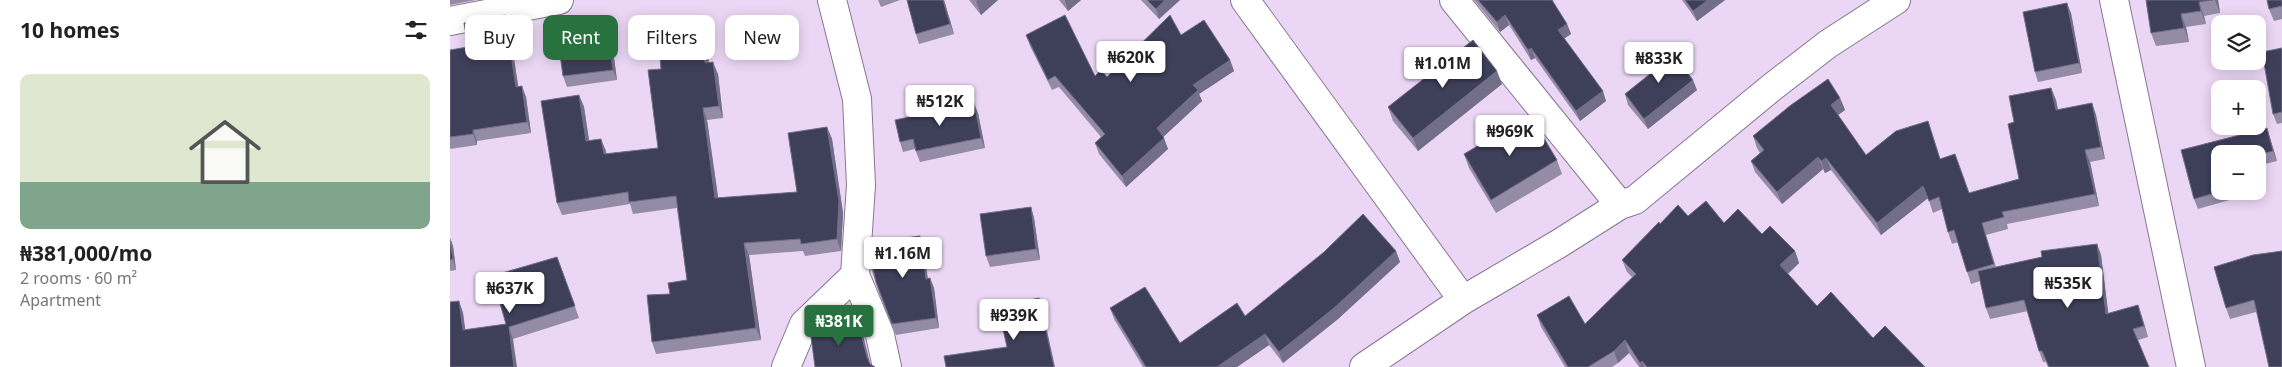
<!DOCTYPE html>
<html lang="en">
<head>
<meta charset="utf-8">
<style>
	body { margin:0; font-family:"Noto Sans",sans-serif; background:#f2f2f2; color:#222; height:100vh; display:flex; flex-direction:column; font-size:19px; white-space:nowrap }
	* { box-sizing:border-box; margin:0 }
	p { font-size:16px; color:#767676 }
	.icon { flex:none; width:28px; height:28px; fill:none; stroke:currentColor; stroke-width:2; stroke-linecap:round; stroke-linejoin:round }
	.map { position:relative; flex:1; overflow:hidden }
	.panel { display:flex; flex-direction:column; background:#fff; width:450px }
	.panel>* { flex:none }
	.banner { position:absolute; left:15px; top:15px; width:475px; height:45px; display:flex; gap:10px }
	.controls { position:absolute; left:1761px; top:15px; display:grid; gap:10px }
	.controls a { display:grid; place-items:center; width:55px; height:55px; border-radius:10px; background:#fff; box-shadow:0 2px 12px #0003; font-size:25px }
	.price { position:absolute; translate:-50% -42px; padding:0 11px; border-radius:5px; background:#fff; color:#222; font-size:16px; line-height:32px; filter:drop-shadow(0 1px 2px #0008) }
	.price::after { content:''; position:absolute; left:50%; top:30px; width:15px; height:11px; margin-left:-8px; background:inherit; clip-path:polygon(0 0,100% 0,50% 100%) }
	.price.current { background:#28723f; color:#fff }
	ul { padding:0; list-style:none }
	li { display:grid; align-content:center; gap:10px; height:265px; padding:0 20px }
	li span { display:grid; place-items:center; height:155px; border-radius:10px; color:#555 }
	li>.icon { margin-inline-start:auto }
	span .icon { width:90px; height:90px; fill:#fffc; stroke-width:1 }
	li b { font-size:21px }
	h2 { display:flex; justify-content:space-between; align-items:center; height:60px; padding:0 20px; font-size:21px }
	.pill { padding:0 18px; border-radius:10px; background:#fff; box-shadow:0 2px 12px #0003; font-size:18px; line-height:45px }
	.pill.current { background:#28723f; color:#fff }
	main { display:flex; flex:1; min-height:0 }
	.map>svg:first-child { display:block }
	.lines { fill:none; stroke-linecap:round; stroke-linejoin:round }
	.minor-casing { stroke:#877690; stroke-width:30 }
	.minor { stroke:#fff; stroke-width:28 }
	.wall { fill:#948ba7 }
	.shaded-wall { fill:#726d88 }
	.building { fill:#3e3f59; stroke:#726d88 }
</style>
</head>
<body>
<main>
<section class="panel">
<h2>10 homes<svg class="icon" aria-label="filters" viewBox="0 0 24 24"><path d="M4 7h16M4 17h16"/><circle cx="9" cy="7" r="2"/><circle cx="15" cy="17" r="2"/></svg></h2>
<ul>
<li><span style="background:linear-gradient(#dfe7d0 70%,#7fa58c 0)"><svg class="icon" aria-label="home" viewBox="0 0 24 24"><path d="M3 11l9-7 9 7M6 9v11h12V9"/></svg></span><div><b>₦381,000/mo</b><p>2 rooms · 60 m²</p><p>Apartment</p></div></li>
</ul>
</section>
<div class="map">
<svg width="1832" height="367" viewBox="0 0 1832 367">
	<rect width="100%" height="100%" fill="#ebd7f5"/>
	<g class="lines">
		<!-- minor casing -->
		<g class="minor-casing">
			<path id="minor" d="M382 0 407 99 411 185 405 275 430 335 437 367
				M795 0 1013 300
				M1004 0 1170 205
				M1664 0 1741 367
				M0 21 109 0
				M336 367 354 324 405 275
				M914 367 1013 300 1110 243 1170 205 1185 200 1321 88 1378 44 1446 0"/>
		</g>
		<!-- minor -->
		<use href="#minor" class="minor"/>
	</g>
	<!-- wall -->
	<path class="wall" d="M0 0H26L0 5Z
		M428 0H450L431 7Z
		M457 0H494L504 34 469 44 466 34Z
		M519 0H548L531 15Z
		M609 0H631L618 11Z
		M691 0H730L709 19Z
		M1024 0H1104L1102 1 1117 24 1121 34 1114 38 1156 101 1130 121 1085 58 1081 60 1059 25 1050 32Z
		M1232 0H1275L1247 21Z
		M1696 0H1768L1770 13 1754 16 1756 24 1736 27 1739 42 1706 46 1701 33Z
		M1832 0V19L1824 21 1819 9Z
		M1621 13 1632 73 1588 82 1585 72Z
		M59 25 68 86 76 97 81 133 27 141V145L0 149V50L18 47Z
		M576 35 645 76 657 77 731 35 780 60 784 71 749 94 752 101 713 137 718 149 676 187 649 154 645 143 651 137 609 87 602 90 580 46Z
		M161 36 167 80 117 87 113 76Z
		M1832 48V123L1827 124 1823 114Z
		M258 55 259 63 268 74 273 118 257 120 268 198 347 192 377 127 382 139 393 213 391 251 355 256 353 251 299 255 311 340 206 354 202 342 220 294 237 280 227 208 183 214 180 204 112 215 107 203 129 95 134 107 139 141 156 151V154L208 148 211 69Z
		M1198 61 1247 90 1198 129 1178 105 1175 94 1202 72Z
		M1052 84 968 151 943 121 938 107Z
		M1601 88 1606 100 1608 110 1642 103 1646 115 1655 159 1640 162 1649 206 1557 224 1558 229 1536 235 1546 267 1592 257 1647 244 1651 255 1658 314 1692 317 1698 337 1688 340 1699 367H1598L1596 362H1593L1589 351 1578 311 1540 319 1536 308 1530 281 1521 284 1508 242 1502 244 1498 232 1492 209 1483 213 1478 198 1431 235 1381 170 1375 173 1373 169 1332 204 1305 172 1301 161 1310 153 1307 148 1303 136 1390 98 1395 110 1388 115 1416 155 1482 133 1490 159 1519 193 1569 179 1564 122Z
		M528 113 535 148 470 162 465 149 453 152 450 142Z
		M1820 138 1827 161 1811 165 1814 180 1808 182V154L1770 191H1789L1790 197 1748 209 1744 199Z
		M1014 154 1107 160 1112 174 1046 213 1019 168Z
		M581 207 584 218 590 260 540 267 536 256Z
		M1238 216 1274 223 1312 234 1345 251 1349 263 1338 274 1367 306 1475 367H1189L1179 353 1168 363 1162 367H1115L1091 327 1087 315 1135 324 1182 277 1177 272 1172 260 1210 224Z
		M0 238 3 246 6 270 0 271Z
		M473 246 478 278H480L484 288 489 328 446 335 429 293 421 268Z
		M946 251 950 262 888 319 833 363 819 345 787 367H693L664 319 660 308 730 343 795 316Z
		M1803 255 1806 312 1780 319 1776 308Z
		M107 257 129 318 63 339 0 367 9 301 13 313 15 330 56 324Z"/>
	<!-- shaded-wall -->
	<path class="shaded-wall" d="M493 0H494L504 34 500 24Z
		M528 0H548L531 15 526 1Z
		M615 0H631L618 11 615 1Z
		M715 0H730L709 19 706 9Z
		M1258 0H1275L1247 21 1243 11Z
		M1765 0H1768L1770 13Z
		M1749 2 1754 16 1756 24 1751 11Z
		M1617 3 1621 13 1632 73 1629 63Z
		M1731 14 1736 27 1739 42 1734 28Z
		M55 15 59 25 70 98 66 87Z
		M1055 15 1059 25 1050 32 1047 22Z
		M1117 24 1121 34 1112 40 1108 30Z
		M157 26 161 36 167 80 163 70Z
		M254 43 258 55 260 75 255 63Z
		M1081 48 1085 58 1081 60 1078 50Z
		M780 60 784 71 749 94 752 101 711 139 707 128 743 85Z
		M263 62 268 74 273 118 269 106Z
		M1047 71 1052 84 968 151 963 138Z
		M1243 80 1247 90 1198 129 1194 119Z
		M72 86 76 97 81 133 77 122Z
		M1601 88 1606 100 1610 122 1606 110Z
		M1153 91 1156 101 1130 121 1126 111Z
		M129 95 134 107 141 153 136 141Z
		M1390 98 1395 110 1385 117 1381 105Z
		M524 103 528 113 535 148 531 138Z
		M1642 103 1646 115 1655 159 1651 147Z
		M253 108 257 120 270 210 265 198Z
		M377 127 382 139 393 213 391 251 387 239Z
		M1817 128 1820 138 1827 161 1823 151Z
		M23 130 27 141V145L23 134Z
		M714 138 718 149 676 187 672 176Z
		M151 139 156 151 158 166 154 154Z
		M1635 150 1640 162 1649 206 1645 194Z
		M1808 156 1811 165 1814 180 1811 170Z
		M1368 157 1373 169 1332 204 1327 192Z
		M1376 158 1381 170 1375 173 1371 161Z
		M1473 186 1478 198 1431 235 1427 223Z
		M581 207 584 218 590 260 586 249Z
		M470 236 473 246 479 289 476 279Z
		M0 238 3 246 6 270 3 259Z
		M294 243 299 255 311 340 306 328Z
		M1647 244 1651 255 1660 326 1656 314Z
		M946 251 950 262 888 319 833 363 829 352Z
		M1345 251 1349 263 1334 277 1330 265Z
		M480 278 484 288 489 328 486 318Z
		M589 298 592 308 605 367H604Z
		M9 301 13 313 17 342 13 330Z
		M1688 305 1692 317 1698 337 1694 326Z
		M408 322 413 335 421 367 417 357Z
		M59 327 63 339 67 367H64Z
		M815 334 819 345 787 367H767Z
		M1175 340 1179 353 1168 363 1164 351Z
		M1192 361 1194 367H1191L1190 363Z"/>
	<!-- building -->
	<path class="building" d="M457 0H493L500 24 466 34Z
		M697 0H715L706 9Z
		M1028 0H1102L1117 24 1108 30 1153 91 1126 111 1081 48 1078 50 1055 15 1047 22Z
		M1235 0H1258L1243 11Z
		M1696 0H1763L1749 2 1751 11 1731 14 1734 28 1701 33Z
		M1817 0H1832V6L1819 9Z
		M1617 3 1629 63 1585 72 1573 12Z
		M55 15 66 87 72 86 77 122 23 130V134L0 137V50L18 47 14 23Z
		M615 15 645 76 651 70 657 77 720 15 731 35 754 20 780 60 743 85 748 90 707 128 714 138 672 176 645 143 655 134 605 76 598 80 576 35Z
		M157 26 163 70 113 76 107 33Z
		M1023 40 1047 71 963 138 938 107Z
		M254 43 255 63 263 62 269 106 253 108 265 198 347 192 338 133 377 127 389 201 387 239 351 244 350 239 294 243 306 328 202 342 197 295 220 294 218 283 237 280 226 196 179 202 178 192 107 203 91 101 129 95 136 141 151 139 154 154 208 148 198 70 211 69 209 46Z
		M1216 46 1243 80 1194 119 1175 94 1205 70 1198 61Z
		M1832 48V112L1823 114 1812 52Z
		M1378 79 1390 98 1381 105 1416 155 1446 131 1478 121 1490 159 1505 154 1519 193 1569 179 1558 124 1564 122 1559 96 1601 88 1606 110 1642 103 1651 147 1635 150 1645 194 1552 212 1554 217 1532 223 1544 264 1517 272 1504 230 1498 232 1489 197 1479 201 1473 186 1427 223 1376 158 1371 161 1368 157 1327 192 1301 161 1314 150 1303 136 1341 105Z
		M524 103 531 138 466 151 463 139 450 142 445 120Z
		M1080 115 1107 160 1041 200 1014 154Z
		M1817 128 1823 151 1808 155V154H1770V191H1772L1744 199 1731 150Z
		M1808 157 1811 170 1808 171Z
		M1256 201 1274 223 1288 209 1312 234 1320 226 1345 251 1330 265 1367 306 1381 292 1423 338 1435 326 1475 367H1197L1192 361 1190 363 1175 340 1164 351 1138 367H1118L1087 315 1119 296 1135 324 1186 274 1172 260 1209 222 1210 224 1228 205 1238 216Z
		M581 207 586 249 536 256 530 214Z
		M913 214 946 251 884 308 829 352 815 334 767 367H696L660 308 695 287 730 343 787 303 795 316 874 252Z
		M470 236 476 279 480 278 486 318 442 324 426 282 423 268H421L418 243Z
		M0 241 3 259 0 260Z
		M1647 244 1656 314 1688 305 1694 326 1683 329 1699 367H1599L1592 351H1589L1574 300 1536 308 1528 271 1592 257 1591 251Z
		M1832 251V367H1819L1804 300 1776 308 1764 267 1803 255Z
		M107 257 125 306 59 327 64 367H0V302L9 301 13 330 56 324 42 276Z
		M589 298 604 367H496L494 356 557 347 548 307Z
		M408 322 417 357 420 364 425 367H365L360 329Z"/>
</svg>
<div class="controls">
<a><svg class="icon" aria-label="layers" viewBox="0 0 24 24"><path d="M12 4l9 5-9 5-9-5zM3 14l9 5 9-5"/></svg></a>
<a>+</a>
<a>−</a>
</div>
<b class="price" style="left:681px;top:83px">₦620K</b>
<b class="price" style="left:1209px;top:84px">₦833K</b>
<b class="price" style="left:993px;top:89px">₦1.01M</b>
<b class="price" style="left:490px;top:127px">₦512K</b>
<b class="price" style="left:1060px;top:157px">₦969K</b>
<b class="price" style="left:453px;top:279px">₦1.16M</b>
<b class="price" style="left:1618px;top:309px">₦535K</b>
<b class="price" style="left:60px;top:314px">₦637K</b>
<b class="price" style="left:564px;top:341px">₦939K</b>
<b class="price current" style="left:389px;top:347px">₦381K</b>
<div class="banner">
<a class="pill">Buy</a>
<a class="pill current">Rent</a>
<a class="pill">Filters</a>
<a class="pill">New</a>
</div>
</div>
</main>
</body>
</html>
